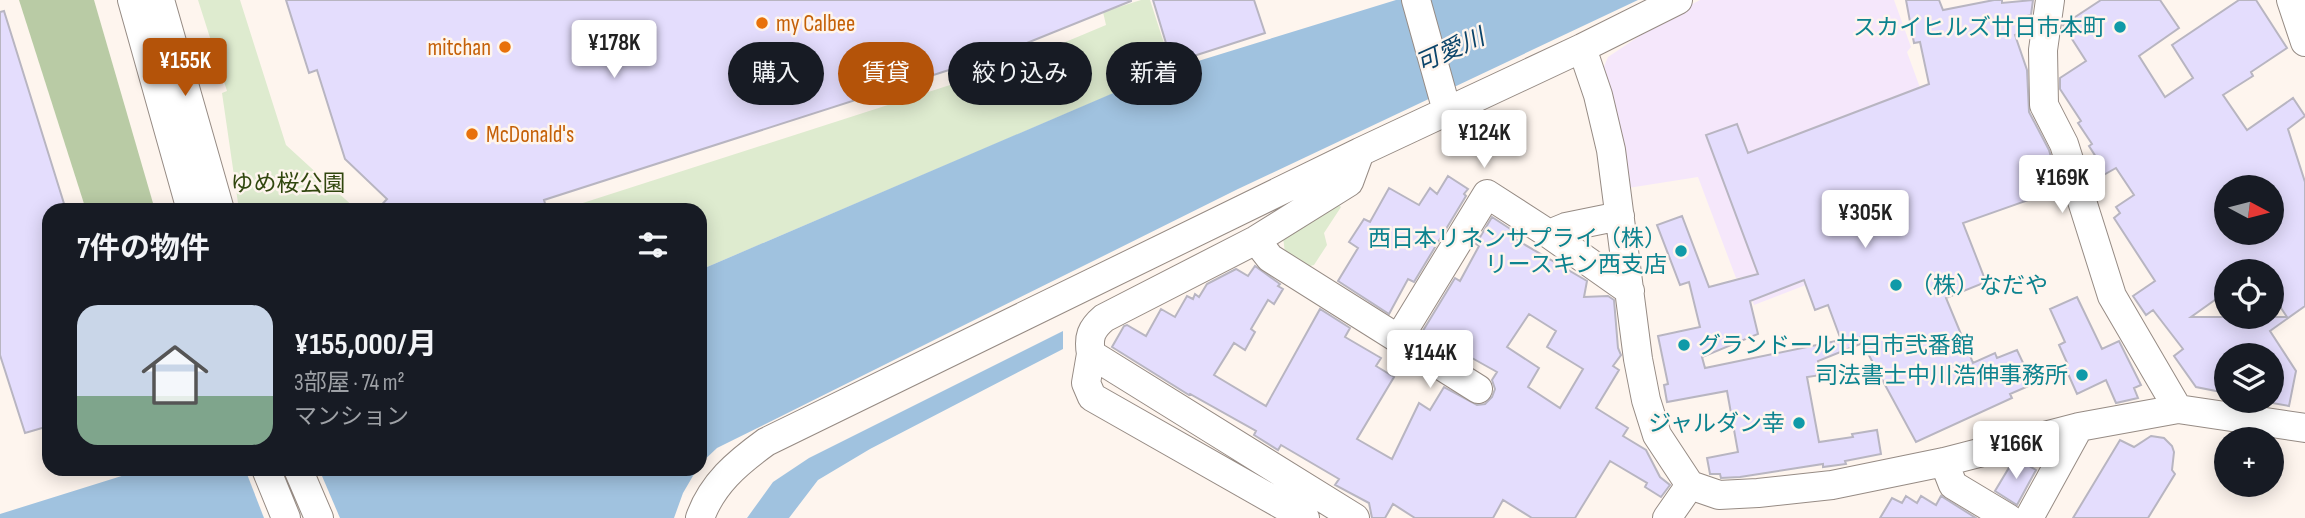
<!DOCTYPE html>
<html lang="ja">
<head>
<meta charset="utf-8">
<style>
	body { margin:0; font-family:"Sofia Sans Condensed","Noto Sans JP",sans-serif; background:#242831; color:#f1f3f6; height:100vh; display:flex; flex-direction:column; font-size:26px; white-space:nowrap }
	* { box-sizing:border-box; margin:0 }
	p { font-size:23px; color:#9ea1a6 }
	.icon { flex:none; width:38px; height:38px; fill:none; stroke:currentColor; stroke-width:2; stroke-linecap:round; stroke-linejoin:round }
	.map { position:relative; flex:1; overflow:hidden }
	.details { position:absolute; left:42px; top:203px; width:665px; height:273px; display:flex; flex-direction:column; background:#171b24; border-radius:21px; box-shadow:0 4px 18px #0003 }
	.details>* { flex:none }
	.guide { position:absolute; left:728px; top:42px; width:665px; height:63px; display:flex; gap:14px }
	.needle { width:46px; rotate:97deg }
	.fabs { position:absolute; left:2214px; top:175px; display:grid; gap:14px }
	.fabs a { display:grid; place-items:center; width:70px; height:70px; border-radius:50%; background:#171b24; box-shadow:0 4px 18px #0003; font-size:35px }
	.price { position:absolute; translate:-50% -60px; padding:0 16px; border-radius:7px; background:#fff; color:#222; font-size:23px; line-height:46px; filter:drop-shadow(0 2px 4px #0008) }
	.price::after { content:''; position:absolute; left:50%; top:42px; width:21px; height:16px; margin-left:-10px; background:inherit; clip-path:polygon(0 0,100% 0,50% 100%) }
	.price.current { background:#b45309; color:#fff }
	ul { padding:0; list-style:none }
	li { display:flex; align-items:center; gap:21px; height:175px; padding:0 35px }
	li+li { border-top:2px solid #363941 }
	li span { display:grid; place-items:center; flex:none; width:196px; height:140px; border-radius:21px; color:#555 }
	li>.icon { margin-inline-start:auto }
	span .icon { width:84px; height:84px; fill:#fffc; stroke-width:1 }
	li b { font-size:30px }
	h2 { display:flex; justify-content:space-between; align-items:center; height:84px; padding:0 35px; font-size:30px }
	.pill { padding:0 24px; border-radius:32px; background:#171b24; box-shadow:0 4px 18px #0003; font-size:24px; line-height:63px }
	.pill.current { background:#b45309; color:#fff }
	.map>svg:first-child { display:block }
	.commercial { fill:#f5e7fb }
	.green { fill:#deebcf }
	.forest { fill:#b9cba5 }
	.water { fill:#a0c2df }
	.pier { fill:#fef5ee }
	.building { fill:#e4ddfd; stroke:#b8b5c1; stroke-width:2; fill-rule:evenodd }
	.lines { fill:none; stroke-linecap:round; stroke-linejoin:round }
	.minor-casing { stroke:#968b84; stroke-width:30 }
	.minor { stroke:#fff; stroke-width:28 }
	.food-dot { fill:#e8710a; stroke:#fef5ee; stroke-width:2.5 }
	.culture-dot { fill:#0f9aa8; stroke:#fef5ee; stroke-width:2.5 }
	.labels { text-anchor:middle; stroke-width:5; stroke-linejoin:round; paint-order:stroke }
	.food-label { font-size:23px; fill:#c56008; stroke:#fef5ee; text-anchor:start }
	.culture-label { font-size:23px; fill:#0d838f; stroke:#fef5ee; text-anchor:end }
	.park-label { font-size:23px; fill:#31470e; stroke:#fef5ee }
	.water-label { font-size:24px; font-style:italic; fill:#0b446a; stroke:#fef5ee }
</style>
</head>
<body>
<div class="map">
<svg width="2305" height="518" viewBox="0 0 2305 518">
	<rect width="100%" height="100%" fill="#fef5ee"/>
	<!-- commercial -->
	<path class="commercial" d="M1700 0H1894L1911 47 1907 52 1969 222 1754 305 1743 277 1736 278 1698 177 1628 188 1603 69 1608 57 1668 17Z"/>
	<!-- green -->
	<path class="green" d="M198 0H240L286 145 357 210H239L222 93 227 91Z
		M1141 0H1150L1173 71 1138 83 1124 84 1126 88 700 270V210H561L1006 67 1106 25 1103 12Z
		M1338 204 1341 207 1324 233 1327 245 1314 265 1306 267 1285 253 1283 237Z"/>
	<!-- forest -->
	<path class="forest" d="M19 0H94L155 210H86Z"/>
	<!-- water -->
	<path class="water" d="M1396 0H1638L1238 189 717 448 700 464V270L1125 88 1124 84 1137 79 1139 83 1195 62Z
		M1063 331V349L870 449 818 480 789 518H747L773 482 809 458Z
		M144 469H697L683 493 674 518H0V514Z"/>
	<!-- pier -->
	<path class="pier" d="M245 469H319L340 518H264Z"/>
	<!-- building -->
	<path class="building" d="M286 0H1131V1L1002 53 544 200 547 210H377L387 199 345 159 317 70 309 73Z
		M1153 0H1254L1265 33 1172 63Z
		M1906 0H1939L1943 10 1994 0H2002V3L2033 0 2031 15 2017 18 2020 32 2015 35 2027 70 2029 112 2049 150 2054 167 2047 170 2054 191 1963 223 1986 282 1946 298 1973 363 1995 353 1997 358 2017 350 2033 384 2010 394 2012 398 1916 442 1859 337 1860 344 1818 361 1821 375 1807 377 1819 442 1853 437 1852 434 1877 430 1881 454 1845 461 1846 464 1823 467V464L1740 477 1721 478 1720 474H1710L1707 458 1738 452 1727 391 1667 402 1664 385 1668 384 1658 336 1700 327 1689 282 1680 285 1657 225 1682 216 1709 287 1758 274 1706 135 1737 124 1748 153 1929 84 1920 42 1914 43ZM1804 280 1815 310 1828 305 1841 340 1705 368 1702 357 1758 334 1750 301Z
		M2101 0H2160L2179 28 2139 56 2165 97 2193 78 2172 45 2239 0H2256L2287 48 2251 72 2253 76 2223 95 2247 130 2293 98 2305 116 2288 129 2305 182V306L2270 331 2296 371 2289 406 2272 403V355H2226V393L2196 387 2174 356 2183 349 2153 310 2146 315 2133 296 2155 281 2114 218 2120 213 2116 207 2134 195 2116 168 2100 177 2089 161 2096 157 2089 146 2092 144 2078 123 2081 121 2060 89V78L2086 61 2063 25ZM2226 187H2272V233H2226ZM2226 271H2272V283L2280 295 2275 299 2287 317H2191L2226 292Z
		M4 11 66 210H49V426L25 433 0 355V12Z
		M1448 176 1468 189 1464 194 1466 196 1414 282 1408 279 1389 314 1338 281 1358 248 1349 242 1364 219 1370 222 1389 188 1419 205 1430 188 1437 194Z
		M1492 217 1518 234 1515 239 1587 281 1584 297 1608 296 1614 300 1618 348 1621 355 1613 366 1619 370 1596 408 1628 428 1623 436 1646 450 1660 477 1670 485 1661 497 1645 487 1647 483 1610 461 1575 518H1532L1503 500 1493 518H1415L1393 504 1385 518H1372L1369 503 1335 485 1339 479 1281 445 1278 450 1254 435 1256 431 1190 394 1189 395 1112 347 1124 326 1127 325 1146 336 1161 309 1175 317 1187 296 1193 299 1195 294 1199 297 1207 284 1236 269 1248 276 1255 266 1280 284 1278 286 1283 289 1274 304 1268 300 1251 329 1255 332 1245 350 1234 343 1214 375 1266 406 1320 309 1350 328 1345 337 1381 358 1376 366 1394 377 1357 439 1392 459 1419 403 1430 410 1444 387 1477 405 1485 404 1492 397 1495 389 1492 380 1497 372 1454 348 1451 353 1421 334 1455 278 1460 281 1479 246 1476 244ZM1529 314 1556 331 1547 347 1583 369 1560 408 1528 387 1539 368 1507 347Z
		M2077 297 2102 349 2119 341 2141 385 2134 388 2138 398 2116 403 2106 380 2077 394 2065 367 2068 365 2059 345 2065 342 2050 309Z
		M2151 436 2164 438 2172 446 2174 452 2172 470 2175 474 2148 518H2073L2120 440 2134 447Z
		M2019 460 2036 470 2017 505 1995 491 2013 461Z
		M1906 496 1917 503 1921 496 1936 505 1941 496 1976 518H1880L1892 498 1902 503Z"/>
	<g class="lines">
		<!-- minor casing -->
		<g class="minor-casing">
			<path id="minor" d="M132 0 191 210
				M160 0 220 210
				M1416 0 1447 111
				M2050 0 2043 50 2044 105 2064 144 2112 296 2178 409
				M2291 0 2305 42
				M1582 48 1598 95 1611 150 1638 359 1646 400 1657 435 1690 485 1719 495 1758 493 1832 485 1944 462 2079 427 2178 409 2305 428
				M1549 234 1566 227 1620 216
				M1256 240 1270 258 1478 389
				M1399 338 1487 194 1549 234 1630 291
				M1091 354 1086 383 1092 397 1305 518
				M1944 462 1953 485 2008 518
				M266 469 286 518
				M298 469 319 518
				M700 518C712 484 737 463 766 442L1360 152
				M1355 518 1091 354C1088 337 1091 329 1104 318L1256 240 1349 182 1360 152 1582 48 1678 0
				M1667 518 1690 485
				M2029 518 2079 427"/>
		</g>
		<!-- minor -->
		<use href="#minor" class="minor"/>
	</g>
	<!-- markers -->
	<g class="food-dot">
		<circle cx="762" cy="23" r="7"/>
		<circle cx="505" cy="47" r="7"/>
		<circle cx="472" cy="134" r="7"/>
	</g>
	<g class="culture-dot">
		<circle cx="2120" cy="27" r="7"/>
		<circle cx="1681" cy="251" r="7"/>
		<circle cx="1896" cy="285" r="7"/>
		<circle cx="1684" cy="345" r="7"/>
		<circle cx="2082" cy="375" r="7"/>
		<circle cx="1799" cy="423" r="7"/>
	</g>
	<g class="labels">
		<!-- food labels -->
		<g class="food-label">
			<text x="776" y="31">my Calbee</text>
			<text x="491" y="55" text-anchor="end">mitchan</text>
			<text x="486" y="142">McDonald's</text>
		</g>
		<!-- culture labels -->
		<g class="culture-label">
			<text x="2106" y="35">スカイヒルズ廿日市本町</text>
			<text x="1667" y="246">西日本リネンサプライ（株）<tspan x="1667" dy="26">リースキン西支店</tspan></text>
			<text x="1910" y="293" text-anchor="start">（株）なだや</text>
			<text x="1698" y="353" text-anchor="start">グランドール廿日市弐番館</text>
			<text x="2068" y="383">司法書士中川浩伸事務所</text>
			<text x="1785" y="431">ジャルダン幸</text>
		</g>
		<!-- park labels -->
		<g class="park-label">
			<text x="288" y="191">ゆめ桜公園</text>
		</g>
		<!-- water labels -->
		<g class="water-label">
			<text transform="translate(1450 50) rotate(-24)" y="8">可愛川</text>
		</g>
	</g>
</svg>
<div class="fabs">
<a><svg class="needle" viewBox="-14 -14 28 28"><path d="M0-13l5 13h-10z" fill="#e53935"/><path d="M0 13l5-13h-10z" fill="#9ea1a6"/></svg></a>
<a><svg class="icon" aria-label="locate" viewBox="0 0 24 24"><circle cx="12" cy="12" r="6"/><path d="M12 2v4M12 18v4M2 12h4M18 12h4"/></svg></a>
<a><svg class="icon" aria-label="layers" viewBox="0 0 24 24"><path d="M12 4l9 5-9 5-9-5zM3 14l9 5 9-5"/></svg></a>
<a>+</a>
</div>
<b class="price" style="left:614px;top:80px">¥178K</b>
<b class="price current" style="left:185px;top:98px">¥155K</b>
<b class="price" style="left:1484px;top:170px">¥124K</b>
<b class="price" style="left:2062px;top:215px">¥169K</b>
<b class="price" style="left:1865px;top:250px">¥305K</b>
<b class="price" style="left:1430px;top:390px">¥144K</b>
<b class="price" style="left:2016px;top:481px">¥166K</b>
<div class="guide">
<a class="pill">購入</a>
<a class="pill current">賃貸</a>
<a class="pill">絞り込み</a>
<a class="pill">新着</a>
</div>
<section class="details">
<h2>7件の物件<svg class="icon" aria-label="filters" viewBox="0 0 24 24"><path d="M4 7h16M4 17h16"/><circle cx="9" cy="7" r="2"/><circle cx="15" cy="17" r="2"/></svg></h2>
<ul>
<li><span style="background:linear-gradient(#c9d6e8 65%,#7fa58c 0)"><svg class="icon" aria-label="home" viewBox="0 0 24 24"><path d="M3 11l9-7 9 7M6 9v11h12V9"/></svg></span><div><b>¥155,000/月</b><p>3部屋 · 74 m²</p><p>マンション</p></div></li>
</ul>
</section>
</div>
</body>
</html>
